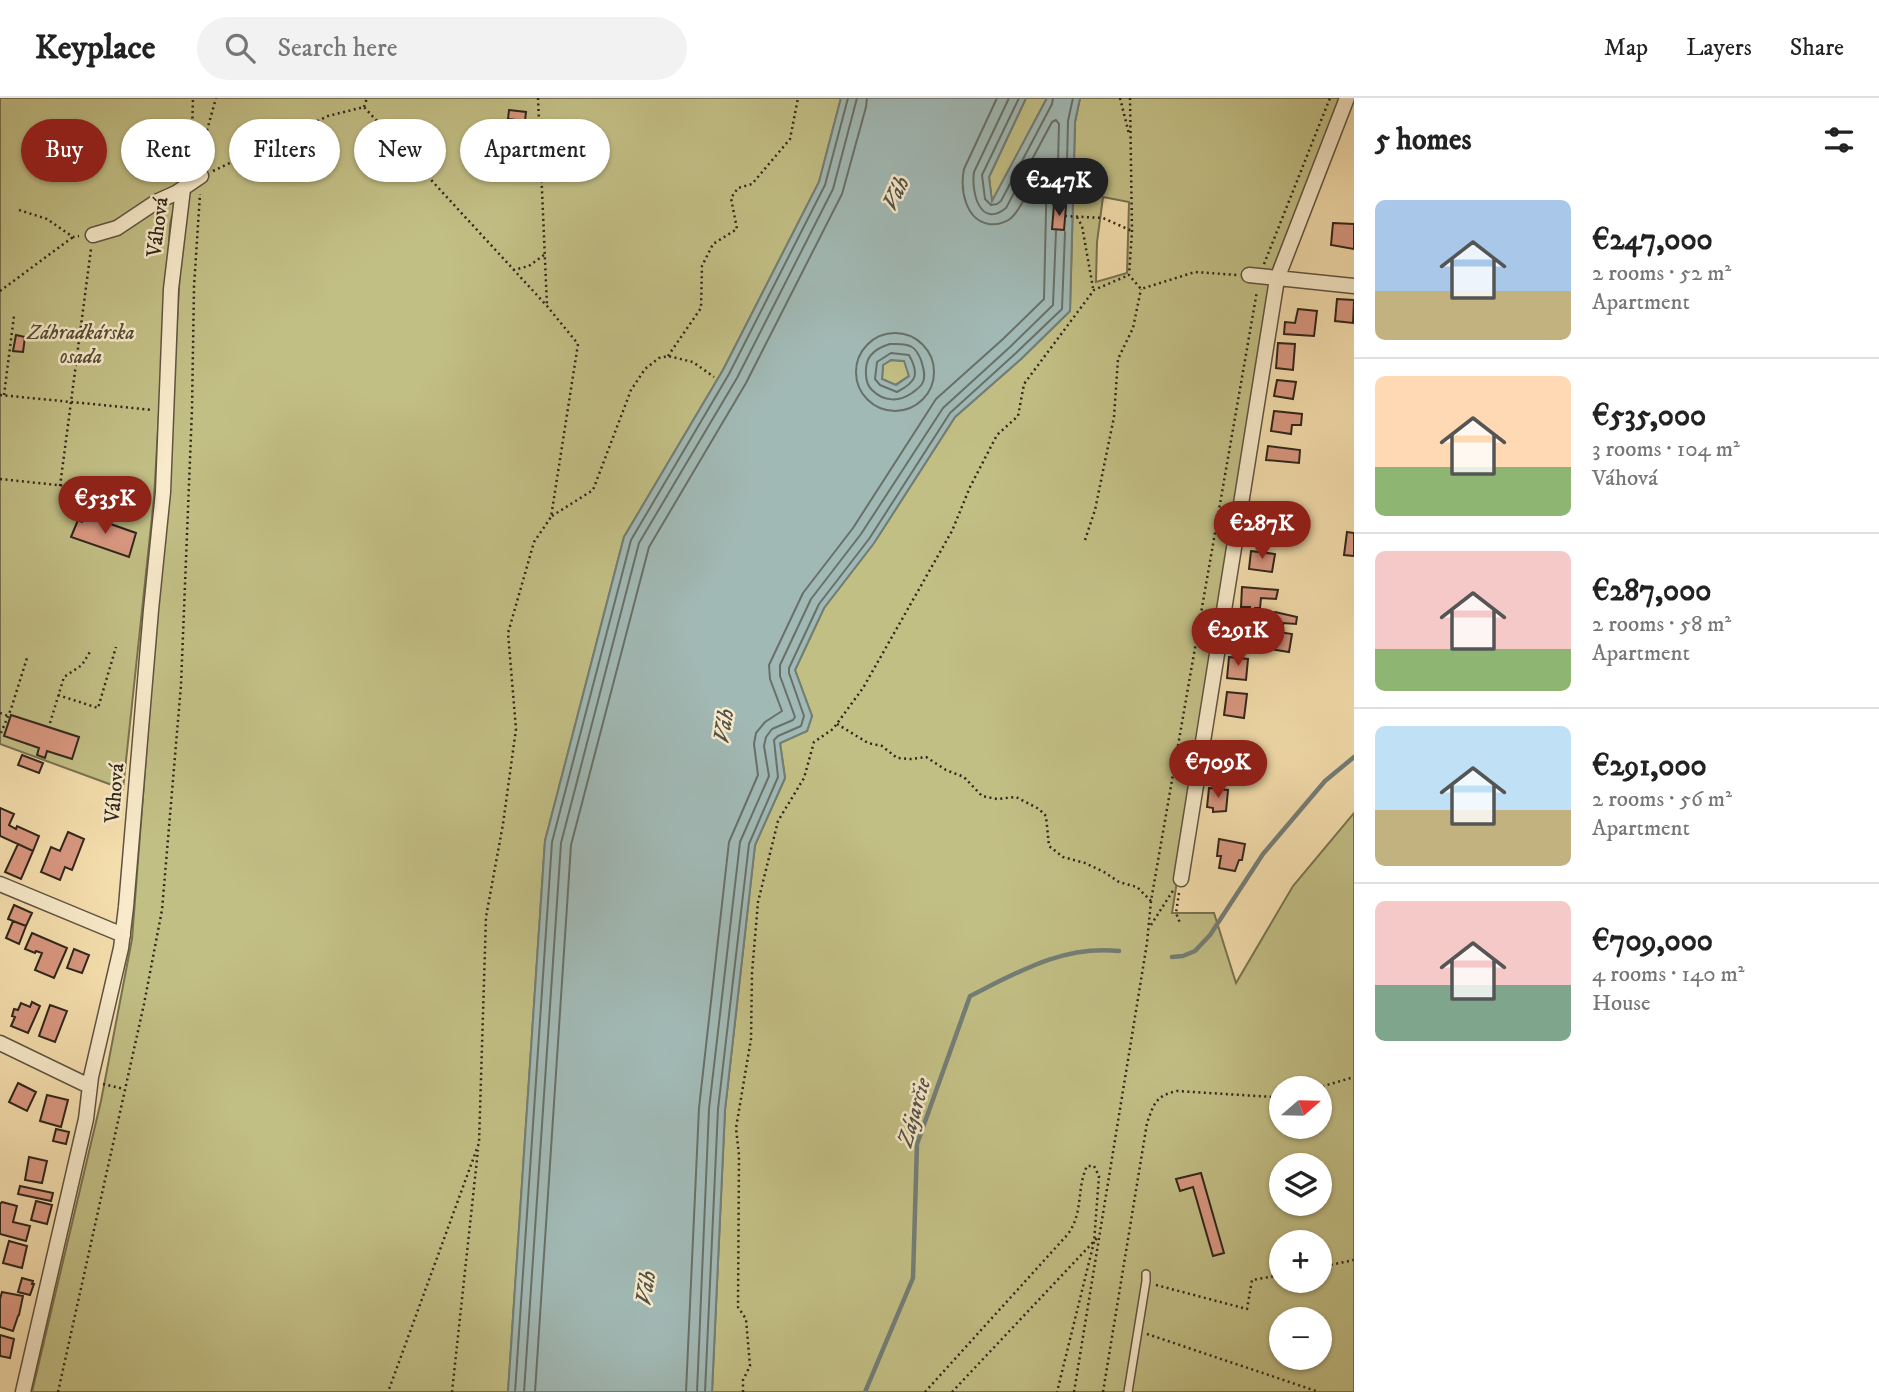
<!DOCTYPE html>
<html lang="en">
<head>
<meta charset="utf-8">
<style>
	body { margin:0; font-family:"IM FELL DW Pica",serif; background:#f2f2f2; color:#222; height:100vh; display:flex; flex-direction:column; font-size:26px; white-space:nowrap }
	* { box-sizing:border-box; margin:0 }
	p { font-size:23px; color:#767676 }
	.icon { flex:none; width:38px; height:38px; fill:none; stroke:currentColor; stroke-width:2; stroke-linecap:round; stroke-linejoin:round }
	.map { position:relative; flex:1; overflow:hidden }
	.panel { display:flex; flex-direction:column; background:#fff; width:525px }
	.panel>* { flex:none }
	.hud { position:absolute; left:21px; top:21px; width:665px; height:63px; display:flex; gap:14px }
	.needle { width:46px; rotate:70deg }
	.tools { position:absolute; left:1269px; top:978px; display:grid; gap:14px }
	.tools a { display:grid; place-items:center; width:63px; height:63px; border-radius:50%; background:#fff; box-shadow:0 2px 5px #0004; font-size:35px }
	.price { position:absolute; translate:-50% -60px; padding:0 16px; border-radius:24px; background:#8f2418; color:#fff; font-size:23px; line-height:46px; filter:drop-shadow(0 2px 4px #0008) }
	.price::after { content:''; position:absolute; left:50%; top:42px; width:21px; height:16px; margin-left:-10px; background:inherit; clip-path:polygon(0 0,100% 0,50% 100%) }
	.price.active { background:#222; color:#fff }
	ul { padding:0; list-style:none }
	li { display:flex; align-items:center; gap:21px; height:175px; padding:0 21px }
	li+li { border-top:2px solid #e0e0e0 }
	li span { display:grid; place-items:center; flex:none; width:196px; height:140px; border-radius:10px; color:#555 }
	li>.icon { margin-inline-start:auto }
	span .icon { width:84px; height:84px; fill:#fffc; stroke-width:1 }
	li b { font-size:30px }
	h2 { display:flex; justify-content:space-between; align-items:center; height:84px; padding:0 21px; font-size:30px }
	.pill { padding:0 24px; border-radius:32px; background:#fff; box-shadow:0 2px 5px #0004; font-size:24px; line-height:63px }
	.pill.active { background:#8f2418; color:#fff }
	header { display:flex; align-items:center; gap:42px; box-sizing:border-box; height:98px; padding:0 35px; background:#fff; border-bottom:2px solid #e0e0e0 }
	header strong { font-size:33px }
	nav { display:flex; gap:38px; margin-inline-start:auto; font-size:24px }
	.search { width:490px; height:63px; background:#f2f2f2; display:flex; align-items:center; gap:18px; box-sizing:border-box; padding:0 24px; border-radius:38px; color:#767676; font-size:26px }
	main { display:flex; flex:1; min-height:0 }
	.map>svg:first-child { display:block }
	.green { fill:#c2bf85; stroke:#787250; stroke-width:2; fill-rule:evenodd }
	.water { fill:#a1b9b5; stroke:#737e77; stroke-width:2; fill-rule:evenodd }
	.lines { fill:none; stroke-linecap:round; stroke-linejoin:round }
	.shore { stroke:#687068; stroke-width:2 }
	.stream { stroke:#737e77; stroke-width:4.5 }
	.building { fill:#da9881; stroke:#2f261b; stroke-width:2 }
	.service-casing { stroke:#605440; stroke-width:10 }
	.minor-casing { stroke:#605440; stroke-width:17 }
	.path { stroke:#2f261b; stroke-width:2.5; stroke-dasharray:2 3.5; stroke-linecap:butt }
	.service { stroke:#f8eaca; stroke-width:7 }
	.minor { stroke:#f8eaca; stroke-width:14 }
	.labels { text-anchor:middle; stroke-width:5; stroke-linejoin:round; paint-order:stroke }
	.street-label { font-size:21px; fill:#2f261b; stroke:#f8eaca }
	.park-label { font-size:21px; font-style:italic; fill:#544c36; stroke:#f8eaca }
	.water-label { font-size:23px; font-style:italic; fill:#515249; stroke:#f8eaca }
</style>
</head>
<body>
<header>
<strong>Keyplace</strong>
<div class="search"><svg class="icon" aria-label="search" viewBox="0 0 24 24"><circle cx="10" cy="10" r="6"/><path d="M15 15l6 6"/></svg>Search here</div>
<nav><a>Map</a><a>Layers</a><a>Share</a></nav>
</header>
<main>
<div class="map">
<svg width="1354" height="1294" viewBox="0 0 1354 1294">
	<rect width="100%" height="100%" fill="#f5dead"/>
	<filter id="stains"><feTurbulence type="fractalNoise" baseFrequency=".00286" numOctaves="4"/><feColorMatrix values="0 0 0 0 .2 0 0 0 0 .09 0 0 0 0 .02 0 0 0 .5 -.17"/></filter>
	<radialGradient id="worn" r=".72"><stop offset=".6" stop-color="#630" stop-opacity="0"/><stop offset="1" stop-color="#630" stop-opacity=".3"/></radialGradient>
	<!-- green -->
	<path class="green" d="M0 0H841L819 84 723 272 624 439 545 743 508 1294H32L101 1003 132 841 160 476 167 402 181 153 172 118 170 127 154 400 123 691 0 646Z
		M1026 0H1047L992 104 989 79Z
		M1080 0H1341L1274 168 1172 815H1214L1236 885 1293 788 1354 715V1294H712L725 1012 755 747 785 680 780 645 807 633 812 618 795 572 824 510 874 445 955 319 1021 261 1070 213 1075 24ZM1103 99 1129 104 1127 175 1096 184 1097 144ZM1281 990H1320V1029H1281ZM1281 1068H1320V1106H1281ZM1281 1144H1320V1183H1281ZM1281 1222H1320V1260H1281Z
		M891 262 905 263 909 278 895 287 882 281 883 267Z"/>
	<!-- water -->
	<path class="water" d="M841 0H1026L989 79 992 103 1047 0H1080L1075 24 1070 213 1021 261 955 319 874 445 824 510 795 572 812 618 807 633 780 645 785 680 755 747 725 1012 712 1294H508L545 743 624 439 723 272 819 84ZM891 262 904 263 909 278 896 287 882 281 883 267Z"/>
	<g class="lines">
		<!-- shore -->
		<path class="shore" d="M1009 0 974 74C971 94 980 131 1006 110L1052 24 1056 22 1059 26 1057 105
			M1019 0 982 77 985 101 991 107 997 106 1001 103 1052 6 1053 0
			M1066 106 1068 23 1073 0
			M856 274a39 39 0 1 1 78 0a39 39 0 1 1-78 0Z
			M890 246C897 246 906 245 912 249 917 252 919 257 921 262 923 269 926 277 923 284 921 289 916 292 912 295 899 304 884 304 872 292 864 285 864 265 871 257 876 251 883 248 890 246Z
			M891 255 909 257C920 277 916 284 897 294L880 287 875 281 877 264Z
			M515 1294 552 744 631 442 729 276 825 87 848 0
			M524 1294 561 745 639 445 737 280 833 91 857 0
			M535 1294 571 747 649 449 746 285 842 96 866 9 867 0
			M686 1294 699 1010 729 744 758 677 754 646 756 635 765 624 782 613 770 581 769 567 803 495 853 430 936 301 1003 241 1044 201 1047 68 1043 66 1041 68C1033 82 1022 111 1010 121 1004 125 996 127 989 126 965 122 960 91 964 71L997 0
			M697 1294 709 1011 740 744 769 678 764 648 766 639 772 631 793 622 795 619 780 578V567L811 501 861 436 943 310 1010 249 1053 207 1056 133
			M705 1294 718 1011 749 746 778 679 774 642 778 638 801 628 804 618 789 575V570L819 506 869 441 950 315 1016 255 1062 211 1065 134"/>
		<!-- stream -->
		<path class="stream" d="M1172 859 1183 858 1195 853 1210 837 1263 756 1325 683 1354 659
			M865 1294 913 1180 917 1046 970 898C1018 874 1063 847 1119 853"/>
	</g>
	<!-- building -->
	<path class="building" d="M509 12 526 14 525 23 508 21Z
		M1054 107 1066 108 1064 132 1052 131Z
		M1333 125 1354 126V151L1331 147Z
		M1337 201 1354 202 1353 225 1335 223Z
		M1298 211 1317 213 1314 238 1284 236 1285 224 1295 225Z
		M16 237 25 239 23 254 13 253Z
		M1278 245 1295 246 1293 272 1276 270Z
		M1277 282 1296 284 1293 301 1274 298Z
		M1274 313 1302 316 1301 327H1292L1291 336 1271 333Z
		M1268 348 1300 352 1299 365 1266 362Z
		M85 417 136 435 129 459 71 439 78 422 82 424Z
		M1256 419 1281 422 1279 435H1282L1281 445 1266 443 1265 445 1260 444V440L1253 439Z
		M1281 422 1308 426 1307 436 1280 432Z
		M1347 434 1354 435V458L1344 457Z
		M1251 453 1275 456 1272 474 1249 471Z
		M1242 489 1278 492 1276 501 1261 500 1260 510H1255V514H1249L1250 509H1241Z
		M1275 514 1297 519 1296 526 1283 525V529L1264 526 1265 517Z
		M1231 524 1246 526 1244 540 1230 539Z
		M1272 533 1292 536 1289 554 1270 551V545L1267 544 1268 539H1271Z
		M1229 559 1248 561 1246 582 1227 580Z
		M1227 594 1247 596 1244 620 1224 617Z
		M11 617 79 639 72 661 47 653 45 660 37 657 39 650 4 638Z
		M1219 643 1234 644 1232 662H1228L1227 670 1216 669Z
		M22 657 43 665 39 675 18 667Z
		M1209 690 1228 692 1226 713 1213 714V710L1207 709Z
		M0 710 14 716 9 727 16 731 17 728 39 738 33 753 0 738Z
		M68 734 84 741 72 772 65 769 60 782 41 774 51 749 60 753Z
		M1219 741 1245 746 1242 762H1239L1235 773 1219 770 1221 758H1217Z
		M18 746 33 753 21 781 5 774Z
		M14 807 32 815 26 828 8 821Z
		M13 823 26 828 19 846 6 840Z
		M32 835 67 850 54 880 35 872 42 855 36 853 35 855 25 851Z
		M74 851 89 857 82 875 67 870Z
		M32 904 40 908 28 935 11 928 15 919 12 918 14 911 18 912 21 905 30 909Z
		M50 907 67 913 55 944 39 938Z
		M18 985 36 994 27 1013 9 1004Z
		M47 997 68 1002 61 1029 40 1023Z
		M56 1031 69 1034 66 1046 53 1043Z
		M29 1059 47 1063 42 1085 25 1082Z
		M1201 1075 1224 1155 1213 1158 1193 1089 1180 1093 1176 1081Z
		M20 1088 53 1095 51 1103 18 1096Z
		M36 1103 52 1107 47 1126 31 1122Z
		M2 1104 17 1108 13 1124 30 1128 26 1143 0 1136V1106Z
		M9 1143 27 1148 22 1170 3 1165Z
		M22 1180 33 1183 32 1186H34L30 1197 18 1194Z
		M2 1194 23 1198 19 1217 18 1218 13 1233 0 1229V1201Z
		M0 1237 14 1241 10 1260 0 1258Z"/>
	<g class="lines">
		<!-- service casing -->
		<g class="service-casing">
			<path id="service" d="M1128 1294 1146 1183V1176"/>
		</g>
		<!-- minor casing -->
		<g class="minor-casing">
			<path id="minor" d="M93 137 117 130 156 104 176 95 201 78
				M1249 177 1354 188
				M1181 781 1277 181 1347 0
				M0 786 123 837
				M0 945 89 988
				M23 1294 86 1021 91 979 121 850 126 809 151 512 163 394 171 191 183 91"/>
		</g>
		<!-- path -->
		<path class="path" d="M538 0 547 208
			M1120 0 1129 36
			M1130 0 1132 133 1129 177 1141 191 1195 174 1237 177
			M364 9 367 0
			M202 65 204 43 216 0
			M191 70 193 0
			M213 73 328 18 364 9 547 208 578 246 551 419 534 444 508 535 516 631 503 726 486 819 479 1045 388 1294
			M19 112 47 121 73 139 79 138
			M1065 118 1103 120 1132 133
			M1077 119 1082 128 1093 190
			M1264 166 1330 0
			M513 172 529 168 544 157
			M0 193 73 139
			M668 258 701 210 702 168 713 146 737 131 731 100 738 90 752 86 790 41 798 0
			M0 297 153 312
			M4 297 14 218
			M0 381 143 396
			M60 388 91 151
			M552 418 593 392 631 292 645 271 659 260 668 258 693 264 714 279
			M1085 442 1095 412 1114 319 1118 261 1133 230 1141 191
			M58 597 98 610 116 549
			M0 615 8 618
			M50 625 64 579 82 567 91 552
			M837 626 868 645 882 648 897 660 911 661 926 659 946 672 964 679 982 698 997 701 1016 699 1039 711 1046 718 1049 748 1063 759 1085 765 1104 774 1119 784 1137 789 1151 803
			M1 635 11 611 27 560
			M1179 795 1176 815 1180 825
			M1151 827 1174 791
			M103 986 124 991
			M1317 990 1354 979
			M1320 1169 1354 1162
			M1156 1187 1247 1211 1252 1182 1281 1177
			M1147 1236 1319 1294
			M58 1294 144 906 162 812 181 587 192 311 194 189 200 96
			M452 1294 478 1052
			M743 1294V1282L750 1268 746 1221 738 1209 739 1057 736 1030 751 941 752 875 758 804 778 723 804 680 814 644 833 631 863 590 952 433 970 389 997 337 1018 318 1024 286 1094 192 1129 177
			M925 1294 1068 1136C1084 1113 1076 1092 1087 1068H1094L1099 1078 1094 1144 1057 1294
			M952 1294 1098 1139
			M1074 1294 1147 845 1151 803 1257 193
			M1103 1294 1147 1025C1154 1006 1155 998 1177 993L1273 999 1281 997"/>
		<!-- service -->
		<use href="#service" class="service"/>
		<!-- minor -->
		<use href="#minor" class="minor"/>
	</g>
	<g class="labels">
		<!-- street labels -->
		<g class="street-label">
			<text transform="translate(157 129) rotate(-83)" y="7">Váhová</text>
			<text transform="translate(114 695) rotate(-85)" y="7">Váhová</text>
		</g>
		<!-- park labels -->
		<g class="park-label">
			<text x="81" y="241">Záhradkárska<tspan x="81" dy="24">osada</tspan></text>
		</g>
		<!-- water labels -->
		<g class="water-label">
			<text transform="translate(895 95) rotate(-65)" y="8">Váh</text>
			<text transform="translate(723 628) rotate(-82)" y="8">Váh</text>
			<text transform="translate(913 1014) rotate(-74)" y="8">Zájarčie</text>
			<text transform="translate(645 1190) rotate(-82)" y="8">Váh</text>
		</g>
	</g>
	<rect width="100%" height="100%" filter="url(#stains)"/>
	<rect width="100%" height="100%" fill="url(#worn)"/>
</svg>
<div class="tools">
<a><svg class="needle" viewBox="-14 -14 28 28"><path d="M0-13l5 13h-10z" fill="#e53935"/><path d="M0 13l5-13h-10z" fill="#767676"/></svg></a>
<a><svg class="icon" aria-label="layers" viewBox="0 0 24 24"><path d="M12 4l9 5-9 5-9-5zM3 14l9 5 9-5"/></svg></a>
<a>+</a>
<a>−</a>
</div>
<b class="price active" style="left:1059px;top:120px">€247K</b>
<b class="price" style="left:105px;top:438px">€535K</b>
<b class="price" style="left:1262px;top:463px">€287K</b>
<b class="price" style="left:1238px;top:570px">€291K</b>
<b class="price" style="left:1218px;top:702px">€709K</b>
<div class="hud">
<a class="pill active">Buy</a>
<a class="pill">Rent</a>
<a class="pill">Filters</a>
<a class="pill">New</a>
<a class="pill">Apartment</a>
</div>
</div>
<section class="panel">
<h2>5 homes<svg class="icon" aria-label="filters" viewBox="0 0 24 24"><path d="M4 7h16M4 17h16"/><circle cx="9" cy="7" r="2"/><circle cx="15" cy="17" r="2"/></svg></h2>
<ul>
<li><span style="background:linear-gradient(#a9c7e8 65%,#c2b280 0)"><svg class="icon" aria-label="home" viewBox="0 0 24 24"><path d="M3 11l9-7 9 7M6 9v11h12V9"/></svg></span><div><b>€247,000</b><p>2 rooms · 52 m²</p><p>Apartment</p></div></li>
<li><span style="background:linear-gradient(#ffd9b3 65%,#8fb573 0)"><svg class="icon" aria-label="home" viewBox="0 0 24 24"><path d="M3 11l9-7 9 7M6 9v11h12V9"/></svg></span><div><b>€535,000</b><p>3 rooms · 104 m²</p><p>Váhová</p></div></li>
<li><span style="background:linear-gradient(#f6c9c9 70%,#8fb573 0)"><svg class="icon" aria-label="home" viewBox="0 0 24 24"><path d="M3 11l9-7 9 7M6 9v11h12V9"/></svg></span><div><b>€287,000</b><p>2 rooms · 58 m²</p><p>Apartment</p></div></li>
<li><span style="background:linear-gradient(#bfe0f5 60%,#c2b280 0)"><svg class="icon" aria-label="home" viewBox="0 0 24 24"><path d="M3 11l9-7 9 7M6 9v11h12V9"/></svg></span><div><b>€291,000</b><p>2 rooms · 56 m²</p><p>Apartment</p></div></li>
<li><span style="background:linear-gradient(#f6c9c9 60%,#7fa58c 0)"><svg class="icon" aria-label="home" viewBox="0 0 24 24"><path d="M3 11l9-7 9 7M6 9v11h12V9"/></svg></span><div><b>€709,000</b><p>4 rooms · 140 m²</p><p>House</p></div></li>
</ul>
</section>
</main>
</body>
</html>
